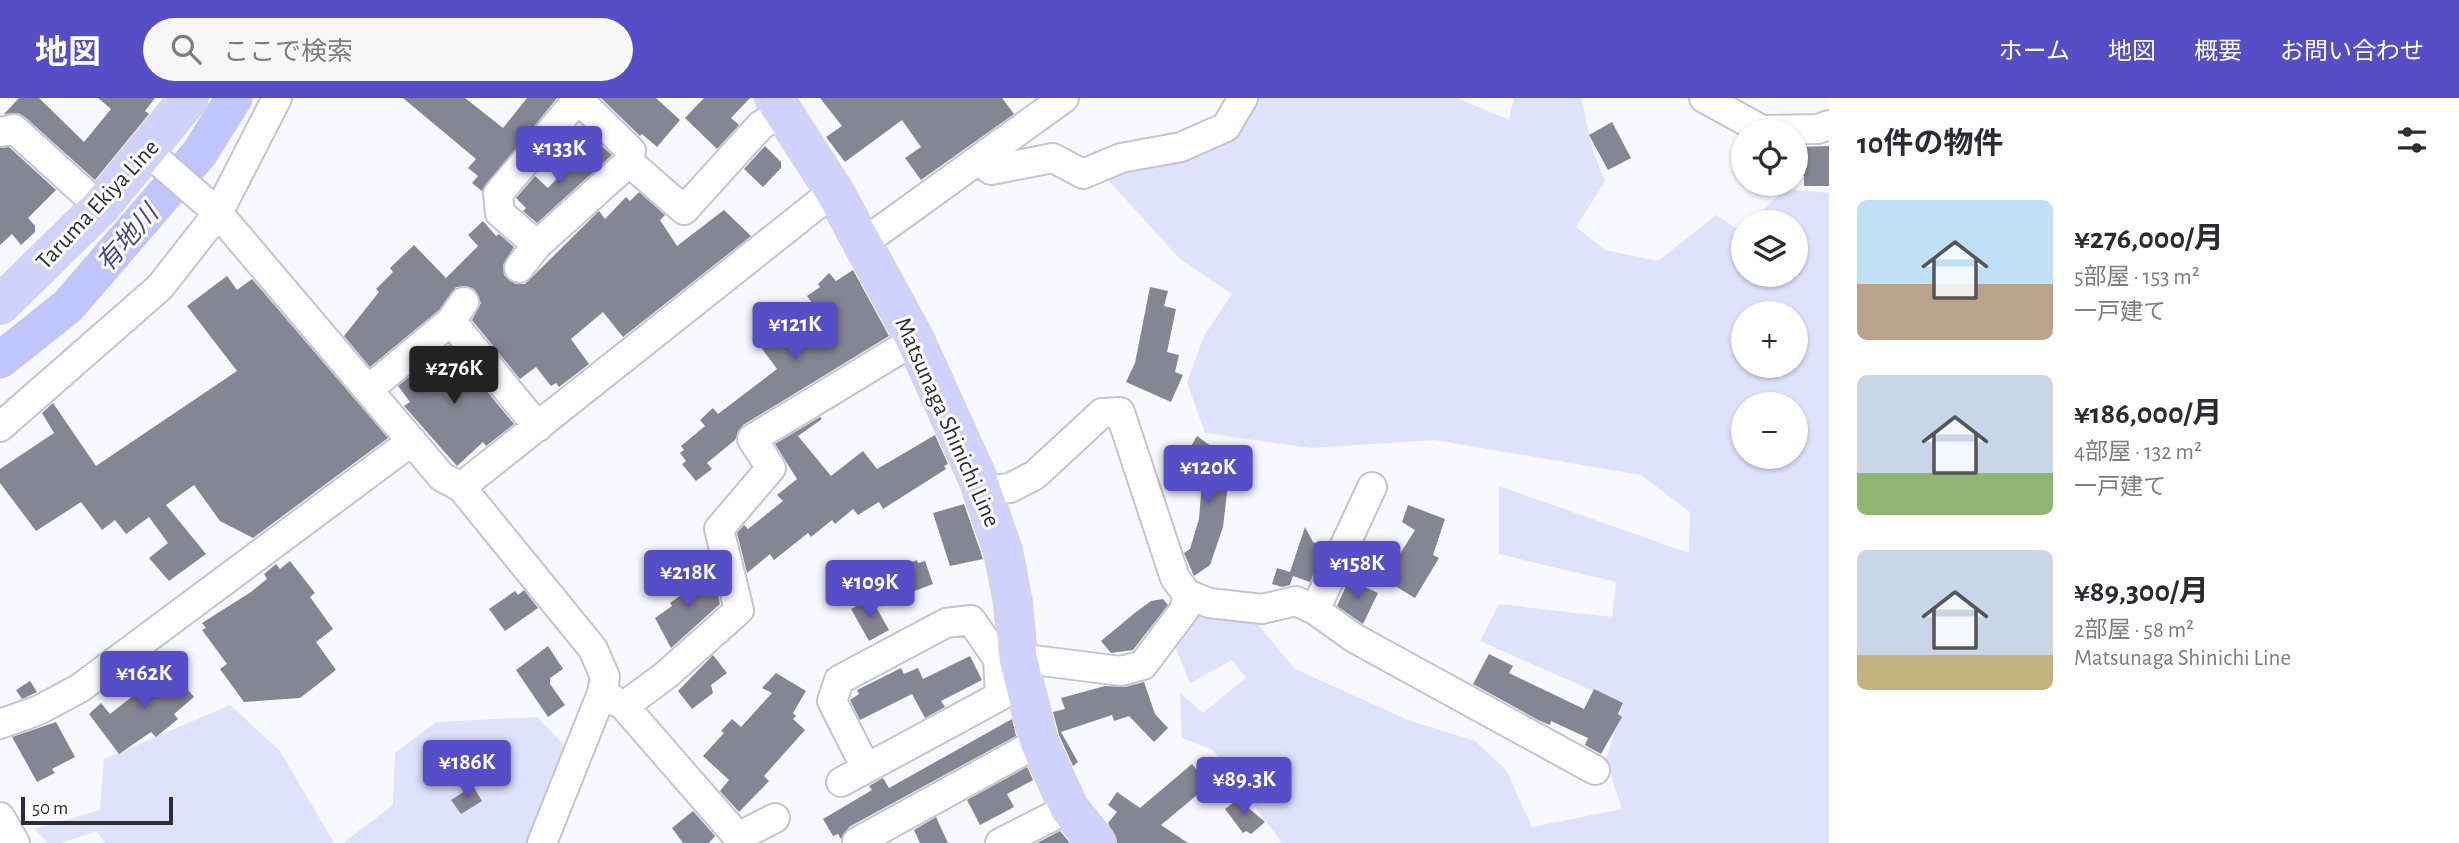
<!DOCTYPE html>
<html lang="ja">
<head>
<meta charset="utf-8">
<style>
	body { margin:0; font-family:"Alegreya Sans","Noto Sans JP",sans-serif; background:#f7f7f7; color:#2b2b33; height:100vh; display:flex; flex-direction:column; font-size:26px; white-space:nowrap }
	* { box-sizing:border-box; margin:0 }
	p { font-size:23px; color:#7c7c81 }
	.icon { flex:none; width:38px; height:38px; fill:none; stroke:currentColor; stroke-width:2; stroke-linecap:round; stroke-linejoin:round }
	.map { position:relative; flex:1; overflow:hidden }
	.details { display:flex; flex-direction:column; background:#fff; width:630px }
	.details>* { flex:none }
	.controls { position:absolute; left:1731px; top:21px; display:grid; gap:14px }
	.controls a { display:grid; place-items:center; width:77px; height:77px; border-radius:50%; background:#fff; box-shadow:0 2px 5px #0004; font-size:35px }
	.scale { position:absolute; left:21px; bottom:18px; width:152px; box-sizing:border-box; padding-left:7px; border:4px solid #2d2e33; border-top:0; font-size:19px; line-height:24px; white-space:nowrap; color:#2d2e33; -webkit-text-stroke:5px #fff; paint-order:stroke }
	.price { position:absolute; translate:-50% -60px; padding:0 16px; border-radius:7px; background:#554ec6; color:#fff; font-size:23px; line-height:46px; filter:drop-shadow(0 2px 4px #0008) }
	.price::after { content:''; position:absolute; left:50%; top:42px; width:21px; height:16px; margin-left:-10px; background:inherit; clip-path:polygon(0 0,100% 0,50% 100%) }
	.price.on { background:#222; color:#fff }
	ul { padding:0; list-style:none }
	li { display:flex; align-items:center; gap:21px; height:175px; padding:0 28px }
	li span { display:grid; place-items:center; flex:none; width:196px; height:140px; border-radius:10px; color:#555 }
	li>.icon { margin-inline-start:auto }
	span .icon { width:84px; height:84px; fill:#fffc; stroke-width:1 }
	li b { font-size:30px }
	h2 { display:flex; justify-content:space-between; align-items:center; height:84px; padding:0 28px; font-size:30px }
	header { display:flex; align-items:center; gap:42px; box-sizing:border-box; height:98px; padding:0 35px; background:#554ec6; color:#fff }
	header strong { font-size:33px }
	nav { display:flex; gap:38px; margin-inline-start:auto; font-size:24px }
	.search { width:490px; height:63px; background:#f7f7f7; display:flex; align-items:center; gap:18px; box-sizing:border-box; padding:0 24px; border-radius:38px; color:#7c7c81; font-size:26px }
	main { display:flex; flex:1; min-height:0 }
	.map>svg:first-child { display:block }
	.green { fill:#dfe2fc; fill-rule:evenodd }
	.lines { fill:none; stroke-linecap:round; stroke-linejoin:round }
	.river { stroke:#c0c5fe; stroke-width:37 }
	.building { fill:#858693 }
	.minor-casing { stroke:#c2c4d2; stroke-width:32 }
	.major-casing { stroke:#d5d5d6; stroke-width:40 }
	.minor { stroke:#fff; stroke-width:28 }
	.major { stroke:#ced2fd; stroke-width:37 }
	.labels { text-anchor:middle; stroke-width:6; stroke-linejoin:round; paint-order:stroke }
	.street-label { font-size:24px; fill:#2d2e33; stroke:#fff }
	.water-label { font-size:26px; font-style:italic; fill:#48498c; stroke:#fff }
</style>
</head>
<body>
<header>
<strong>地図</strong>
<div class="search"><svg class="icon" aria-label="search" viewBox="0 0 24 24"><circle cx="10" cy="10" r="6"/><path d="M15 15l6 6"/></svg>ここで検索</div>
<nav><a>ホーム</a><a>地図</a><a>概要</a><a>お問い合わせ</a></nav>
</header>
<main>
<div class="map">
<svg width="1829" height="745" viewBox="0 0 1829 745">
	<rect width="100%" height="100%" fill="#f8f9ff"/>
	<!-- green -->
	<path class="green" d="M1253 0H1457L1509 22 1514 0H1581L1593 53 1605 83 1576 129 1605 152 1658 163 1716 117 1740 133 1743 130V177H1796V124H1750L1785 91 1829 95V745H1282L1213 652 1182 640 1180 595 1203 615 1246 580 1232 562 1190 585 1170 536 1204 513 1248 515 1295 571 1408 622 1475 643 1506 672 1532 729 1622 711 1606 662 1623 606 1480 543 1499 506 1612 519 1616 484 1499 456V388L1689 455 1690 414 1641 377 1435 342 1311 350 1205 335 1187 284 1204 238 1232 196 1180 161 1109 83ZM1743 215H1796V268H1743ZM1743 306H1796V359H1743Z
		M230 607 280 653 334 745H105L97 733 60 745H48L35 731 100 712 104 661Z
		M537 619 565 648 537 745H343L393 707 395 655 436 624Z"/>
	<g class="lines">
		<!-- river -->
		<path class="river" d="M0 262 68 208 199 56 234 0"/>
	</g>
	<!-- building -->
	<path class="building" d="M19 0H39L84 44 111 11 98 0H155L145 13 149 16 95 82 25 19 18 15 4 16Z
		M403 0H465L503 30 527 0H557L482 93 472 85 478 78 468 70 476 61Z
		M601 0H656L680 22 657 49 642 36 640 38Z
		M704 0H750L731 20 739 27 717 51 685 20Z
		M820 0H1002L1014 16 921 82 905 60 921 49 902 22 845 64 826 39 842 28Z
		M1612 24 1631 60 1608 72 1589 37Z
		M599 46 612 57 537 125 523 113 526 110 516 100 535 78 548 90 570 67 574 71Z
		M765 48 781 64V70L763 89 744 71Z
		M1829 48V88H1804V78L1796 77V49Z
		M9 49 56 92 28 120 35 128V134L21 147 12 136 0 147V50Z
		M639 94 665 117 660 122 677 148 724 112 751 138 623 239 603 214 571 241 589 266 559 289 556 285 551 288 536 269 520 281 472 222 481 205 474 191 466 188 456 189 439 212 370 269 344 238 379 194 376 191 393 174 390 170 414 147 446 180 478 148 468 137 483 123 496 138 499 136 514 149 503 167 504 177 516 186H525L599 113 605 121 626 99 630 103Z
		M853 172 889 238 743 327 735 342 707 365 712 371 696 383 682 366 686 363 680 355 684 352 681 348 705 328 700 322 713 310 718 316 777 271 760 248 812 205 807 198 820 189 818 186 829 175 836 183Z
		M227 178 237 192 252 181 388 340 253 440 220 423 194 387 166 407 206 456 169 483 149 460 168 445 149 419 126 436 115 422 102 432 81 404 36 433 0 385V371L54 335 42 315 53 305 96 368 237 273 187 208Z
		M1150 189 1168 193 1164 208 1176 211 1167 254 1179 257 1175 274 1183 277 1171 304 1126 284 1135 265Z
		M449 247 514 326 486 348 483 344 457 368 404 308 410 304 398 288Z
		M820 319 822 321 798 338 831 378 863 353 877 371 935 337 948 366 944 368 946 371 883 411 879 404 858 417 853 411 835 426 832 422 811 439 808 435 774 462 770 456 747 475 737 435 744 427 748 431 783 403 777 397 797 381 775 346Z
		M1197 338 1222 356 1214 370H1227V395L1223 429 1210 467 1194 478 1184 455 1190 451 1199 421 1203 371 1184 360Z
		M964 406 983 461 950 468 933 415Z
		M1408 407 1445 421 1433 457 1439 460 1415 500 1390 485 1370 478 1376 464 1391 470 1415 432 1402 424Z
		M1305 429 1313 444 1326 449 1310 484 1293 478 1290 487 1282 489 1272 486 1277 470 1290 474Z
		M917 462 918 465 925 463 933 486 880 506 874 489 891 483 888 473Z
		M290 463 315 495 310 499 333 531 316 544 336 572 300 600 244 604 220 571 227 566 202 532 206 530 202 525 251 494 267 481 264 476 276 466 280 471Z
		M713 477 720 506 671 550 655 520 672 508 670 505 680 498 678 495 692 485 695 489Z
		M1352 483 1378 495 1363 526 1337 508 1347 486 1350 487Z
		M524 492 538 510 505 533 489 511 515 493 518 497Z
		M871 500 889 532 869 543 851 511Z
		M1163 501 1168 507 1133 552 1111 555 1101 543 1136 514 1151 503Z
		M548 548 563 571 550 580V586L565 607 548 619 516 572Z
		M1489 556 1513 568 1509 575 1584 611 1594 591 1623 605 1618 616 1622 619 1601 656 1585 647 1588 640 1551 623 1550 627 1538 622 1473 586Z
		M713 557 727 575 711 587 713 595 692 611 678 593Z
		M970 558 982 582 941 603 945 609 925 620 912 596 860 622 850 602 859 596 857 592 901 570 904 576 918 570 923 581Z
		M167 567 194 599 174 616 178 621 156 639 151 634 119 656 89 616 101 605 110 616 152 583 150 581Z
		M776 575 806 593 793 615 796 618 793 621 805 632 764 678 769 683 739 714 720 693 729 682 703 658 724 635 721 633 732 621 741 629 772 595 762 590Z
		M30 583 37 594 22 601 16 592Z
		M1144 584 1155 616 1168 630 1154 644 1129 618 1114 623 1112 617 1061 634 1078 664 1073 668 1059 637 1053 614 1065 611 1061 600 1105 588 1125 589Z
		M1012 621 1016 638 849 729 841 741 838 736 833 738 823 721 872 692 869 688 883 680 889 690Z
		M56 624 75 659 52 671 55 675 37 684 12 639Z
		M1192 666 1209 687 1161 727 1188 745H1117L1108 725 1117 714 1108 707 1117 694 1140 710Z
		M1027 669 1033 682 1007 696 1014 709 980 727 967 702Z
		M473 688 482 703 461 716 451 702Z
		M1238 701 1265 724 1251 736 1246 733 1243 735 1225 711Z
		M693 713 715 738 709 745H683L672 730Z
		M936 719 948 745H920L914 732Z
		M1060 733 1070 745H1037Z"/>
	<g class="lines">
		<!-- minor casing -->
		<g class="minor-casing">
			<path id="minor" d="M1704 0 1762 32 1818 31 1829 27
				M0 34 14 31 100 109
				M147 53 218 115 442 379 461 389 593 551 605 579 602 595 542 745
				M978 62 991 72 1053 60 1083 76 1121 60 1181 49 1226 29 1243 0
				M863 145 1064 0
				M537 147 500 115 498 96 578 1 631 53 629 64
				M519 170 537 147 629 64 684 112 761 27 783 15
				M451 223 538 329
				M369 291 451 223 464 204
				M0 329 160 189 218 115 277 0
				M461 389 834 93
				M981 393 1010 390 1035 377 1102 315 1120 314 1175 480 1187 496 1209 505 1262 511 1296 503 1315 512 1354 540 1595 672
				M1315 512 1372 389
				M602 595 624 608 666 577 739 512 719 431 771 370 752 341 915 242
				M624 608 738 739 775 720
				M0 626 39 612 80 590 412 343
				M866 670 832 603 839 582 946 525 971 522 998 561
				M841 684 1000 598 998 561 1018 560 1121 573 1143 567 1185 511 1187 496
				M0 719 15 745
				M857 744 1039 644
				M1000 745 1069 710"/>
		</g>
		<!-- major casing -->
		<g class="major-casing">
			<path id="major" d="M774 0 834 93 915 242 978 381 1003 453 1013 505 1018 560 1039 644 1069 710 1097 745
				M0 207 100 109 189 0"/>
		</g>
		<!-- minor -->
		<use href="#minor" class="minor"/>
		<!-- major -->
		<use href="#major" class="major"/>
	</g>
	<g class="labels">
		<!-- street labels -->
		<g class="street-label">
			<text transform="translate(97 106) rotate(-47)" y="8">Taruma Ekiya Line</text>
			<text transform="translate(948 324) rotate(66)" y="8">Matsunaga Shinichi Line</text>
		</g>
		<!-- water labels -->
		<g class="water-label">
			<text transform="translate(127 140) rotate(-49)" y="9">有地川</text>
		</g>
	</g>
</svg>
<div class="controls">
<a><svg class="icon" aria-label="locate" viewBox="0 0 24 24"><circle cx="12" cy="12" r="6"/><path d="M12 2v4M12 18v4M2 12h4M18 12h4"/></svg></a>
<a><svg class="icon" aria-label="layers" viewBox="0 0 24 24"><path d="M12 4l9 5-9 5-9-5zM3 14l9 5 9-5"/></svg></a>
<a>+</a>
<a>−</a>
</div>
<div class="scale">50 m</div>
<b class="price" style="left:559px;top:88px">¥133K</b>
<b class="price" style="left:795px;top:264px">¥121K</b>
<b class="price on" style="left:454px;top:308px">¥276K</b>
<b class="price" style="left:1208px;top:407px">¥120K</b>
<b class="price" style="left:1357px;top:503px">¥158K</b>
<b class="price" style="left:688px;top:512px">¥218K</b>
<b class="price" style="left:870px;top:522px">¥109K</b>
<b class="price" style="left:144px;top:613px">¥162K</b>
<b class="price" style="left:467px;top:702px">¥186K</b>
<b class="price" style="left:1244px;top:719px">¥89.3K</b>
</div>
<section class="details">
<h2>10件の物件<svg class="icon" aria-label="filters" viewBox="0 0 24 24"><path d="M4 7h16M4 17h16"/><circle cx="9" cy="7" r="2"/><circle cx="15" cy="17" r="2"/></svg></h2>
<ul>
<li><span style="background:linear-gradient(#bfe0f5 60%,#b9a48a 0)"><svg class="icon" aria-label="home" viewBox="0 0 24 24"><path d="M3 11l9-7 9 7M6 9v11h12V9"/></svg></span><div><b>¥276,000/月</b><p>5部屋 · 153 m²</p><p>一戸建て</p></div></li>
<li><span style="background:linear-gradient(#c9d6e8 70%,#8fb573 0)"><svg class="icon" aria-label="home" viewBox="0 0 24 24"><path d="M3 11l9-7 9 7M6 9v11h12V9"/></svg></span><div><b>¥186,000/月</b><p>4部屋 · 132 m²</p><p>一戸建て</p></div></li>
<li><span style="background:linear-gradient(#c9d6e8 75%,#c2b280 0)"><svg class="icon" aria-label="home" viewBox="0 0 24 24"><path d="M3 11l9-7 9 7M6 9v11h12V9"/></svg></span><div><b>¥89,300/月</b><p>2部屋 · 58 m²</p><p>Matsunaga Shinichi Line</p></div></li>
</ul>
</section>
</main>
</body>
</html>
